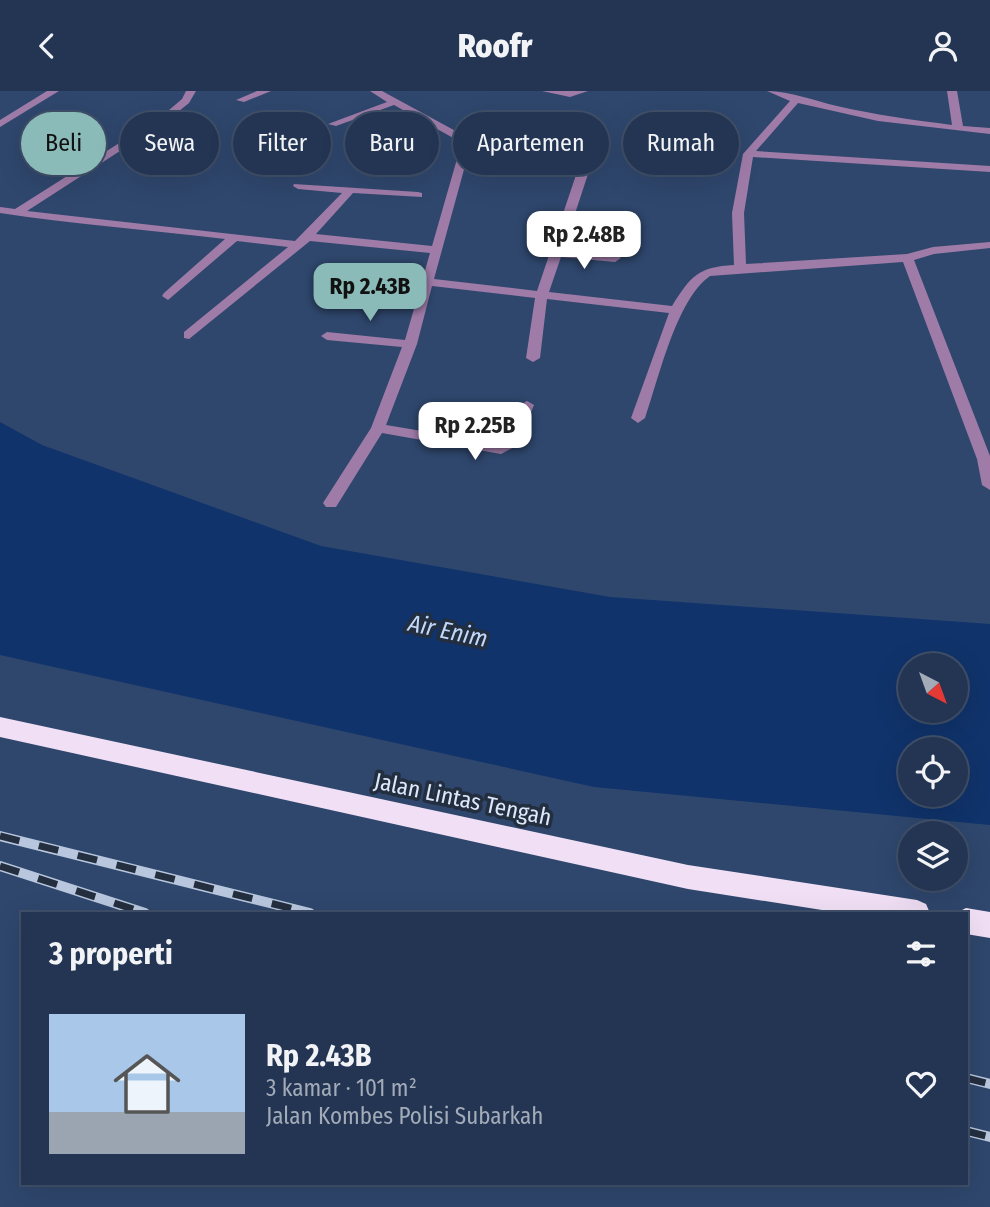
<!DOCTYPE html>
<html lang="id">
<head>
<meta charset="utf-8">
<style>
	body { margin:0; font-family:"Fira Sans Condensed",sans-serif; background:#2f405c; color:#f1f3f6; height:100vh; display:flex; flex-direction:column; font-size:26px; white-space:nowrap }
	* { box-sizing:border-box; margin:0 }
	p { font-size:23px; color:#a3abb8 }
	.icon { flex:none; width:38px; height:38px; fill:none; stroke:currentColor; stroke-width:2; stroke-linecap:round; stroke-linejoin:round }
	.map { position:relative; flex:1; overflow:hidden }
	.details { position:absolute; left:21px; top:821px; width:947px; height:273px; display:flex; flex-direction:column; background:#233552; border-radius:0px; box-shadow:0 7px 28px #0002,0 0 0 2px #405069 }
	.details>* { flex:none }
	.banner { position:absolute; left:21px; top:21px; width:948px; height:63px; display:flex; gap:14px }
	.needle { width:46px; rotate:139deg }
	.fabs { position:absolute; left:898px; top:562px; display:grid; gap:14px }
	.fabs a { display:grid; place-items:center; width:70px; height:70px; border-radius:50%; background:#233552; box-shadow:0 7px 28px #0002,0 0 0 2px #405069; font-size:35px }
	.price { position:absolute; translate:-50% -60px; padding:0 16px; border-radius:14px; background:#fff; color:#222; font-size:23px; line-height:46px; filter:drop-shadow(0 2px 4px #0008) }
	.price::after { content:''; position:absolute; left:50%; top:42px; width:21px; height:16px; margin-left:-10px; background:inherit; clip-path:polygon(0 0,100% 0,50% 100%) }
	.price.active { background:#8bbbb9; color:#111 }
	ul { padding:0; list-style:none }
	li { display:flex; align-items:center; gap:21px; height:175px; padding:0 28px }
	li span { display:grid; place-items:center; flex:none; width:196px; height:140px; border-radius:0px; color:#555 }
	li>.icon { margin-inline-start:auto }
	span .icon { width:84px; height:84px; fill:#fffc; stroke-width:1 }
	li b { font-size:30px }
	h2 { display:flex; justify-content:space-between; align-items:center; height:84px; padding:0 28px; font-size:30px }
	.pill { padding:0 24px; border-radius:32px; background:#233552; box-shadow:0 7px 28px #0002,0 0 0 2px #405069; font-size:24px; line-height:63px }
	.pill.active { background:#8bbbb9; color:#111 }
	header { display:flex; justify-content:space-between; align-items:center; height:91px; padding:0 28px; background:#233552; font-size:32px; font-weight:800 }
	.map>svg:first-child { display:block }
	.water { fill:#10336b; fill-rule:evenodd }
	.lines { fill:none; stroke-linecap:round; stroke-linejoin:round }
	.minor { fill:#9f7ca8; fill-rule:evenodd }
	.highway { fill:#f1e0f5; fill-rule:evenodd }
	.rail-casing { stroke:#b9c7de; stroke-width:10 }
	.rail { stroke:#232e3f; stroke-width:7; stroke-dasharray:20; stroke-linecap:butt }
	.labels { text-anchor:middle; stroke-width:7; stroke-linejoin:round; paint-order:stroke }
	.street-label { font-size:23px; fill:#dde8fb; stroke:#232e3f }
	.water-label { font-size:24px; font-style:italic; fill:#c2d8fb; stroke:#232e3f }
</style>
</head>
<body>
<header><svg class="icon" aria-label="back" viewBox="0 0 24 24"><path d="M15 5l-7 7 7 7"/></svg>Roofr<svg class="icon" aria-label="person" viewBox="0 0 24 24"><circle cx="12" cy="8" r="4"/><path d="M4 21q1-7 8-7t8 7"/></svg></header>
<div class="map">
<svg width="990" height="1116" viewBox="0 0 990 1116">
	<rect width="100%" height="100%" fill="#2f476d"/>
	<!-- water -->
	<path class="water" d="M0 331 42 354 321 455 610 506 990 533V734L594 696 0 564ZM910 574H956V620H910ZM910 658H956V704H910Z"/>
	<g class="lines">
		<!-- minor -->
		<path class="minor" d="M47 0H59L0 36V29Z
			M186 0H196L189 12 168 29 27 120 295 150 342 102 298 98 293 95 294 93 418 101 422 102V106L353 102 316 143 432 155 459 61 455 48 394 14 336 35 328 33 387 11 370 0H382L463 44 468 58 570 65 588 71 590 77 563 159 615 163 621 167 615 171 561 166 549 201 672 215C691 185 698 176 734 174L732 122 743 63 790 10 767 0C790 0 815 10 837 15 876 24 914 29 952 34L947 0H957L963 35 990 37V43L878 30 798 12 756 60 990 75V81L753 66 744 122 746 173 907 163 933 156 990 151V157L934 163 914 169 990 365V399L982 394 977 368 903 171 710 185C676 209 659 287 645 327L638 332 631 327 669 222 547 208 540 267 533 271 526 267 535 207 432 195 417 253 386 334 500 353 505 351 520 314 527 310 534 314 518 354 501 363 382 342 336 416H326L323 412 371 337 402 256 327 249 321 245 327 241 405 249 430 162 310 150 189 248 184 247V241L288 156 237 150 168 209 162 205 164 202 225 148C150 139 73 133 0 122V116L15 118 162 25 182 8ZM468 64 569 71 579 75 537 200 434 188Z
			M257 0H271L244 11 236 9Z
			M542 0H588L570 6Z"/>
		<!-- highway -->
		<path class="highway" d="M0 626 688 774 917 809 926 813 930 822H841L688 798 0 646Z
			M966 817 990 821V847L966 843V822H956Z"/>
		<!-- rail casing -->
		<g class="rail-casing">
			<path id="rail" d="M0 745 310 822
				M0 775 145 822
				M966 987 990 993
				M966 1040 990 1046"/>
		</g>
		<!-- rail -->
		<use href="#rail" class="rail"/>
	</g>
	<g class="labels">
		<!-- street labels -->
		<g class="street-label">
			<text transform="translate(463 708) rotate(12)" y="8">Jalan Lintas Tengah</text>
		</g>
		<!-- water labels -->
		<g class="water-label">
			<text transform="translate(448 540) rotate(12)" y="8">Air Enim</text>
		</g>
	</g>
</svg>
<div class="fabs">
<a><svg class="needle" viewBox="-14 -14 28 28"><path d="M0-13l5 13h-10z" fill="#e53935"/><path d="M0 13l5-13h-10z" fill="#a3abb8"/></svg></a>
<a><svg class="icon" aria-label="locate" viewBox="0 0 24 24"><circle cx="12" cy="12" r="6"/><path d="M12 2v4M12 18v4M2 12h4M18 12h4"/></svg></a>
<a><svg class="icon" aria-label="layers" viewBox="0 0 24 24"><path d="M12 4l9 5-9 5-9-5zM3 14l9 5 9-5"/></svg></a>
</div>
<b class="price" style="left:584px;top:180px">Rp 2.48B</b>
<b class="price active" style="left:370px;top:232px">Rp 2.43B</b>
<b class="price" style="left:475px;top:371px">Rp 2.25B</b>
<div class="banner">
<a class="pill active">Beli</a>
<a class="pill">Sewa</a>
<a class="pill">Filter</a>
<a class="pill">Baru</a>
<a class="pill">Apartemen</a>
<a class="pill">Rumah</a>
</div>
<section class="details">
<h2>3 properti<svg class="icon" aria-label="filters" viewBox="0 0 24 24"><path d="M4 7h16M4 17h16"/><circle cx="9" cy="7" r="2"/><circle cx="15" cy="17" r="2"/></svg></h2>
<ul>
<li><span style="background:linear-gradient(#a9c7e8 70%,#9aa5b1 0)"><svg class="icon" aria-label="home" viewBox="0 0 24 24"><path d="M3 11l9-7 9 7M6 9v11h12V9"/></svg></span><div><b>Rp 2.43B</b><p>3 kamar · 101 m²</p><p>Jalan Kombes Polisi Subarkah</p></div><svg class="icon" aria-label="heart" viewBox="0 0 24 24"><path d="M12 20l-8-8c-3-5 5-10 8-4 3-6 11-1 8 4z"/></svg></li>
</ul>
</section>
</div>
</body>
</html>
